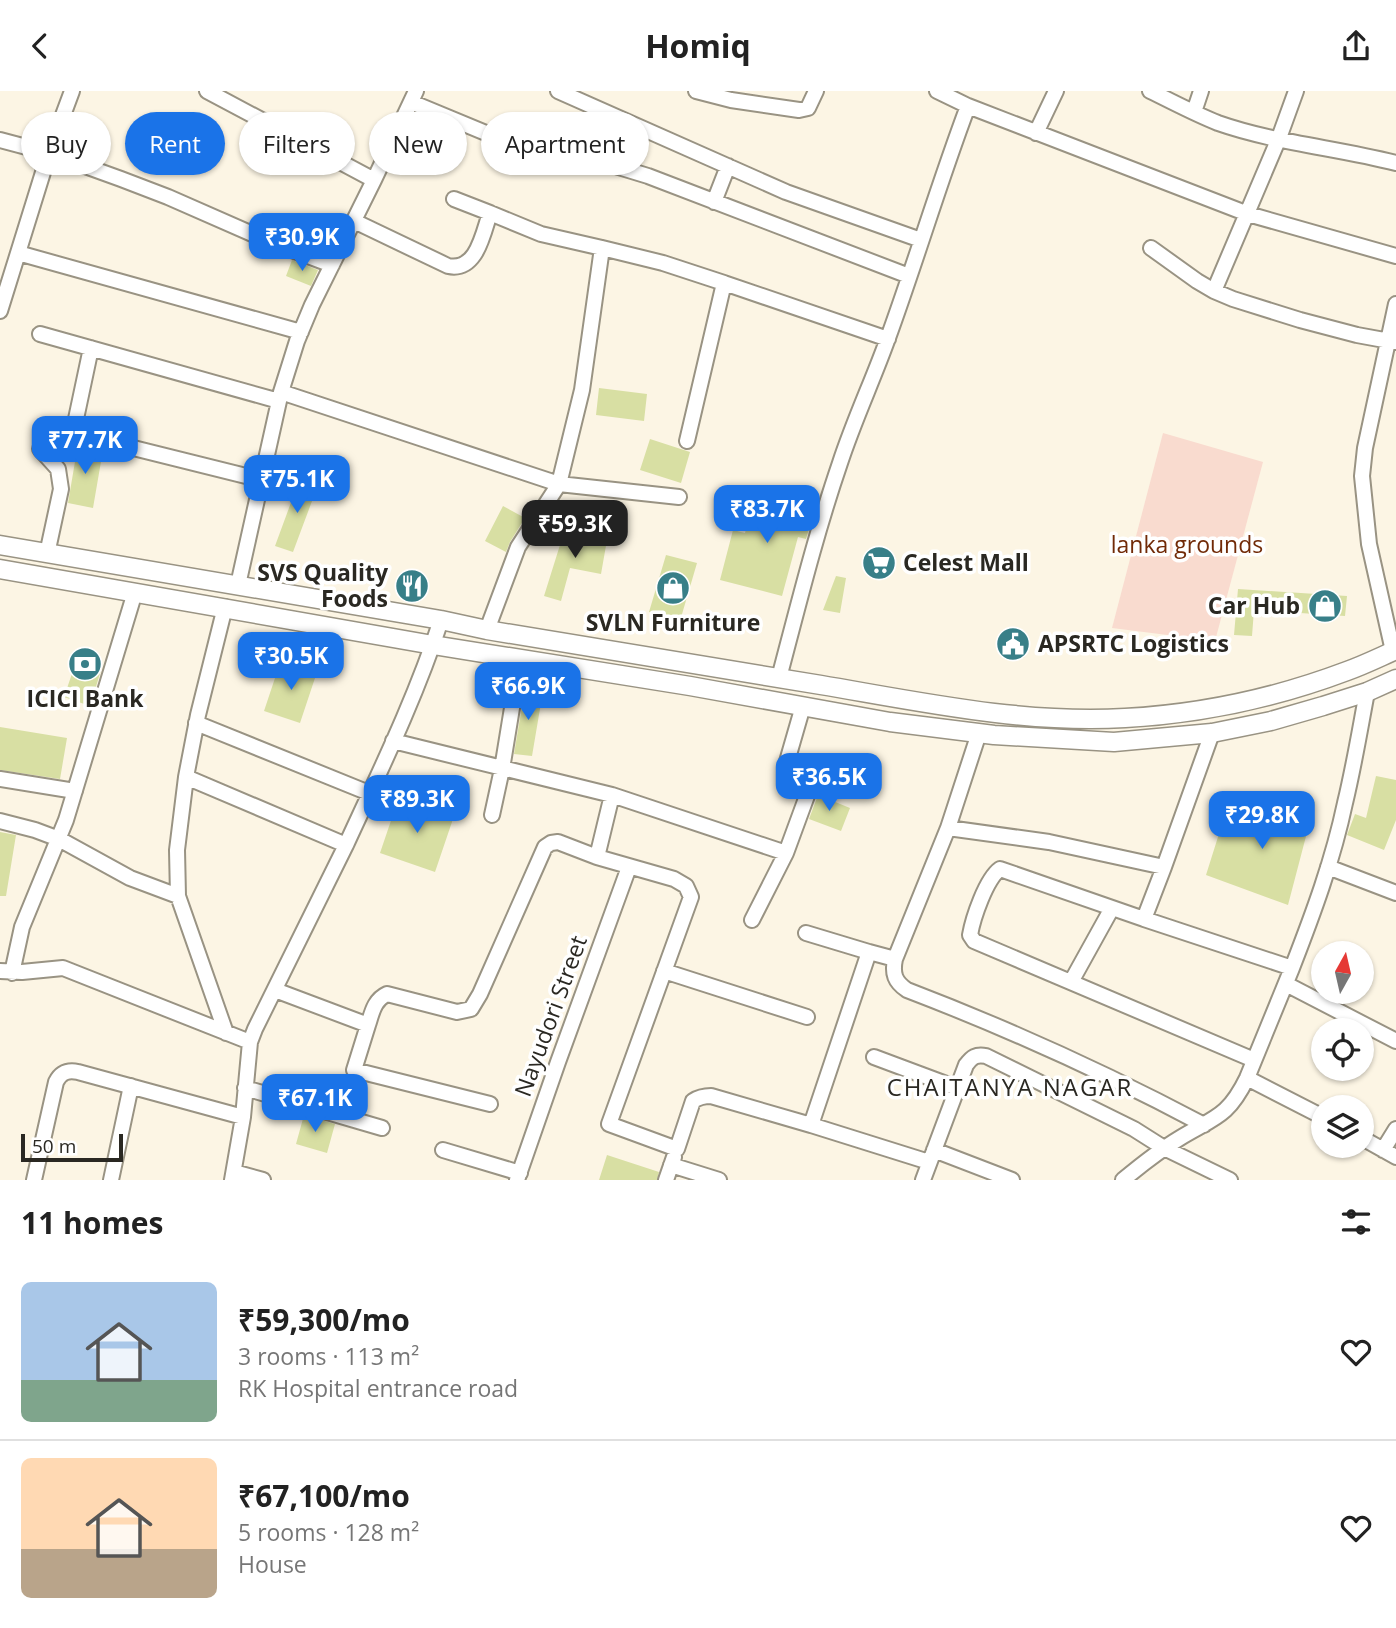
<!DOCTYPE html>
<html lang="en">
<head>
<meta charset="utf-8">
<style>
	body { margin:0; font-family:"Open Sans",sans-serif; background:#f2f2f2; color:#222; height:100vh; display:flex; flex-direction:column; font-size:26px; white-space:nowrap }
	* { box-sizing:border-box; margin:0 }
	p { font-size:23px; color:#767676 }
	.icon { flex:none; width:38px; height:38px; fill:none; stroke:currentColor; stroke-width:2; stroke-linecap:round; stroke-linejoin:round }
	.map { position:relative; height:1089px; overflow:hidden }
	.drawer { display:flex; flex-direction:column; background:#fff; flex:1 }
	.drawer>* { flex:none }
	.banner { position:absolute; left:21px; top:21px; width:700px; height:63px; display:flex; gap:14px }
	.needle { width:46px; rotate:8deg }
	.controls { position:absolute; left:1311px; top:850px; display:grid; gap:14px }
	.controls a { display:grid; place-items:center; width:63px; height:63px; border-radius:50%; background:#fff; box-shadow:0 2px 5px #0004; font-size:35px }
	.scale { position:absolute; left:21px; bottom:18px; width:102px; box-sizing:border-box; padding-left:7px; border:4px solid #2a2822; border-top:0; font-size:19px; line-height:24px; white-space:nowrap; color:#2a2822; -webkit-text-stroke:5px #fff; paint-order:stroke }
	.price { position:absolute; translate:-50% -60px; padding:0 16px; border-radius:14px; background:#1a73e8; color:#fff; font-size:23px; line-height:46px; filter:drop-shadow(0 2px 4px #0008) }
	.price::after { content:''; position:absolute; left:50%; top:42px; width:21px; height:16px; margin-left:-10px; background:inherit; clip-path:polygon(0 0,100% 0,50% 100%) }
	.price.on { background:#222; color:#fff }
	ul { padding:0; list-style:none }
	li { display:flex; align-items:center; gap:21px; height:175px; padding:0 21px }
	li+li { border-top:2px solid #e0e0e0 }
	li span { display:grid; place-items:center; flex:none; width:196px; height:140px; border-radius:10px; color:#555 }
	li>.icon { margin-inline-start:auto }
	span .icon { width:84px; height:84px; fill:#fffc; stroke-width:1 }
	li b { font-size:30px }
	h2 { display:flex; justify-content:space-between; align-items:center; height:84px; padding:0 21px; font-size:30px }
	.tag { padding:0 24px; border-radius:32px; background:#fff; box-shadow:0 2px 5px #0004; font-size:24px; line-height:63px }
	.tag.on { background:#1a73e8; color:#fff }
	header { display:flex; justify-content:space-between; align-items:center; height:91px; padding:0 21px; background:#fff; font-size:32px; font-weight:700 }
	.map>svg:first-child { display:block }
	.green { fill:#f9dbcf }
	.building { fill:#d8dfa3 }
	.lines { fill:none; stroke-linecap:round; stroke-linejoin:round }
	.minor-casing { stroke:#999383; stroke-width:18 }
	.major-casing { stroke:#999383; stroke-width:21 }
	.minor { stroke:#fff; stroke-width:14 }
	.major { stroke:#fff; stroke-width:18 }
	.labels { text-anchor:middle; stroke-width:7; stroke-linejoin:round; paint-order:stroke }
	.park-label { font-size:23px; fill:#712a07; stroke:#fff }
	.poi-label { font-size:23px; font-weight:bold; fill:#2a2822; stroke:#fff; text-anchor:start }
	.street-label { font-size:23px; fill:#2a2822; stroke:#fff }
	.neighbourhood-label { font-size:24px; letter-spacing:2px; fill:#2a2822; stroke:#fff }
</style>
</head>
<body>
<header><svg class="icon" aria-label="back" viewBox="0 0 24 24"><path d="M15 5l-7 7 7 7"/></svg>Homiq<svg class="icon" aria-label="share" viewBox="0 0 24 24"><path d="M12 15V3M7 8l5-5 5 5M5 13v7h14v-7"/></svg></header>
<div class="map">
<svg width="1396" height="1089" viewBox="0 0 1396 1089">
	<rect width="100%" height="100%" fill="#fcf5e4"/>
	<!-- green -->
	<path class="green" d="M1163 342 1263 371 1215 550 1112 537Z"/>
	<!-- building -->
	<path class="building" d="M292 169 318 179 311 195 286 185Z
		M599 297 647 303 644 330 596 324Z
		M650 348 690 361 681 392 640 379Z
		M78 353 103 359 93 417 68 412Z
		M300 387 318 394 293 461 275 455Z
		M755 403 815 418 806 448 798 446 782 505 720 489 733 439 745 442Z
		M503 415 525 427 510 451 506 461 485 450Z
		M565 438 580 441 579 444 607 449 601 483 570 477 561 510 544 505Z
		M666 464 697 472 680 530 649 521Z
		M836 485 846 487 840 522 823 519Z
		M1238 498 1347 505 1345 525 1254 519 1252 545 1234 544Z
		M1003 539 1027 543 1024 567 999 563Z
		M77 568 102 576 90 615 64 606Z
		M281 569 317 581 300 632 264 620Z
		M525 597 543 600 532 665 514 663Z
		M0 636 67 647 60 688 0 679Z
		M1376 685 1396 689V729L1384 759 1347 744 1355 723 1366 727Z
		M818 704 850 717 841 740 809 728Z
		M399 706 454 725 435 781 380 762Z
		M1315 711 1288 814 1206 784 1223 730Z
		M0 741 16 744 6 805H0Z
		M304 1024 335 1033 327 1062 296 1053Z
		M607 1064 659 1081 657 1089H599Z"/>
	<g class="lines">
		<!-- minor casing -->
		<g class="minor-casing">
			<path id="minor" d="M207 0 374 89
				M558 0 786 101 921 149
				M696 0 731 9 799 19 808 17 816 0
				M937 0 968 15
				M1150 0C1173 11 1195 23 1218 32 1275 52 1338 57 1396 72
				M411 11 539 64 570 70 602 71 648 85 909 185
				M1194 21 1201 0
				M1036 42 1056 0
				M0 49 49 62 121 88 168 106 273 152 332 174
				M454 108 490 122
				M714 111 728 75
				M354 130 448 175C477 181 483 142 490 122L541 143 602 157
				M1151 157 1197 190 1214 200 1233 208 1300 229 1357 244 1395 251
				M18 162 301 241
				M1214 200 1279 47 1296 0
				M0 220 49 62 72 0
				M40 243 279 310
				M91 257 73 342 262 389
				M281 301 559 393 679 406
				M687 350 724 192 888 248
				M40 358 58 378 61 398 47 463
				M238 494 281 301 297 250 312 214 374 89 416 0
				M225 516 198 624 186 686 346 754 255 938 250 951 243 1026 232 1089
				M487 539 518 456 559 393 582 299 602 157 663 172 724 192
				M1393 560 1369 453 1362 385 1365 357 1396 213
				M779 587C798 515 816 442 840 372 854 329 873 289 888 247 916 170 939 92 968 15L1248 123 1396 165
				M196 632 369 702
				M393 650 612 704
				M0 688 75 700
				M492 724 502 678 520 568
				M0 730 35 739 59 748 130 787 178 805 226 942
				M948 737 979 642
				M346 754C380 680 416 606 441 529
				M597 766 674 788 686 795 691 806 609 1033 677 1058 693 1010C699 1006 703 1005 711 1005L811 1034 869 861 895 868 948 737 1049 751 1164 776 1144 828 1292 877C1313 823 1333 769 1345 712 1354 675 1360 638 1367 601
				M1164 776 1212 642
				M1328 776 1396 802
				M178 805 177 759 186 686
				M1144 828 1000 778C986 788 973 827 970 844L974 850 1254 969
				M752 829 786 762
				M806 842 869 861
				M895 868C892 883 895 891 907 899 1009 938 1108 983 1204 1034
				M0 880 22 881 63 877 250 951
				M664 880 807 926
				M12 882 22 836 66 729 135 501
				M1071 891 1112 817
				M1286 893 1396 950
				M275 899 368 934C372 922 374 909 387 903L457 921 471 918 480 903 545 756 551 752 558 751 597 766 612 704 786 762 815 683 786 674 803 615
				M368 934 354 979 490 1013
				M874 966 957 997
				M1247 987 1323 1026
				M245 997 382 1037
				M811 1034 929 1071
				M1362 1047 1396 1066
				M443 1059 520 1082
				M934 1059 1012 1089
				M1383 1059 1396 1038
				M671 1074 719 1089
				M234 1081 263 1089
				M34 1089 56 991C61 981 68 979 78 981L243 1026
				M111 1089 131 995
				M517 1089 558 971 629 776
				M666 1089 674 1066
				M923 1089 966 974C972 966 976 963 986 965L1134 1038 1164 1057 1230 1089
				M1123 1089C1141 1074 1160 1059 1180 1047 1215 1026 1228 1026 1247 987L1292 877"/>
		</g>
		<!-- major casing -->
		<g class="major-casing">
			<path id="major" d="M0 454 441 529 487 539C598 557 709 575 821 594 921 611 1023 633 1125 627 1200 623 1278 606 1347 580 1364 574 1380 566 1396 559
				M0 478 433 554 690 595 890 631 994 644 1114 651 1212 642 1271 630 1323 615 1367 601 1396 588"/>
		</g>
		<!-- minor -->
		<use href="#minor" class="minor"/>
		<!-- major -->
		<use href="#major" class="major"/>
	</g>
	<!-- icons -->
	<defs>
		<g id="supermarket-disc" transform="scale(1.75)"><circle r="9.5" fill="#387f88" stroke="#fff"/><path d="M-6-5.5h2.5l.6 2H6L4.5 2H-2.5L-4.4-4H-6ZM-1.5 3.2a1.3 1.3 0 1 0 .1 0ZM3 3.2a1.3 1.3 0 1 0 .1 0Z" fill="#fff"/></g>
		<g id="restaurant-disc" transform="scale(1.75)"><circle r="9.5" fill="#387f88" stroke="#fff"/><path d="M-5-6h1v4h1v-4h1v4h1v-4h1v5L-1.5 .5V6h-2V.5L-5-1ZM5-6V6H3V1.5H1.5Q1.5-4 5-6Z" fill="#fff"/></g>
		<g id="shop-disc" transform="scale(1.75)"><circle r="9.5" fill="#387f88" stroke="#fff"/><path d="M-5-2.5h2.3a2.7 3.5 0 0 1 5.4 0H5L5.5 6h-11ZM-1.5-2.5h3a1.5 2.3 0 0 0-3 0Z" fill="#fff"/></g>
		<g id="civic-disc" transform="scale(1.75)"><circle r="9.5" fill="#387f88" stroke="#fff"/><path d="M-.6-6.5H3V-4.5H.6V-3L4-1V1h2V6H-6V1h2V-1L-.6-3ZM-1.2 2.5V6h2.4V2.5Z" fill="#fff"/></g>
		<g id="bank-disc" transform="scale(1.75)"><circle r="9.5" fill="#387f88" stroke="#fff"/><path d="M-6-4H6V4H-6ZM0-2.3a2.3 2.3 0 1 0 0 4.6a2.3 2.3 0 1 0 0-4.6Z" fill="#fff"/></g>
	</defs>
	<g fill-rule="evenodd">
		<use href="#supermarket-disc" x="879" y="472"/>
		<use href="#restaurant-disc" x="412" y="495"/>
		<use href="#shop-disc" x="673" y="497"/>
		<use href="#shop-disc" x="1325" y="515"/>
		<use href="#civic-disc" x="1013" y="553"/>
		<use href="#bank-disc" x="85" y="573"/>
	</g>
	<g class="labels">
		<!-- park labels -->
		<g class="park-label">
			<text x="1187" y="462">lanka grounds</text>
		</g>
		<!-- poi labels -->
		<g class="poi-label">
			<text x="903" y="480">Celest Mall</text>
			<text x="388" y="490" text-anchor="end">SVS Quality<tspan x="388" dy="26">Foods</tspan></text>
			<text x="1300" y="523" text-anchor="end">Car Hub</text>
			<text x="673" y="540" text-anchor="middle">SVLN Furniture</text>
			<text x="1038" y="561">APSRTC Logistics</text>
			<text x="85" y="616" text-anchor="middle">ICICI Bank</text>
		</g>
		<!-- street labels -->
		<g class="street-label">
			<text transform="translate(551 925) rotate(-70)" y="8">Nayudori Street</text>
		</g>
		<!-- neighbourhood labels -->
		<g class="neighbourhood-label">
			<text x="1010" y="1005">CHAITANYA NAGAR</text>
		</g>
	</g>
</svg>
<div class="controls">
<a><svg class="needle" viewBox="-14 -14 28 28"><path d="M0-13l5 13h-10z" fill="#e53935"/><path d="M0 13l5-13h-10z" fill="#767676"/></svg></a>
<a><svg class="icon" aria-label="locate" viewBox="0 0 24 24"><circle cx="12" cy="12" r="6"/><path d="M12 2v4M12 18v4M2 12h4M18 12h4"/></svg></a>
<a><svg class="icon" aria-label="layers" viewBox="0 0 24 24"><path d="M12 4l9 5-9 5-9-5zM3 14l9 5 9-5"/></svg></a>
</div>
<div class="scale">50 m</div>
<b class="price" style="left:302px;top:182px">₹30.9K</b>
<b class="price" style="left:85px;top:385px">₹77.7K</b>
<b class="price" style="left:297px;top:424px">₹75.1K</b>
<b class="price" style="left:767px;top:454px">₹83.7K</b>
<b class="price on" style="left:575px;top:469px">₹59.3K</b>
<b class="price" style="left:291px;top:601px">₹30.5K</b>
<b class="price" style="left:528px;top:631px">₹66.9K</b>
<b class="price" style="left:829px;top:722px">₹36.5K</b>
<b class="price" style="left:417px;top:744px">₹89.3K</b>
<b class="price" style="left:1262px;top:760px">₹29.8K</b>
<b class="price" style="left:315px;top:1043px">₹67.1K</b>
<div class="banner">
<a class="tag">Buy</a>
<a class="tag on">Rent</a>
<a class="tag">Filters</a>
<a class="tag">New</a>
<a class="tag">Apartment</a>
</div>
</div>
<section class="drawer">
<h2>11 homes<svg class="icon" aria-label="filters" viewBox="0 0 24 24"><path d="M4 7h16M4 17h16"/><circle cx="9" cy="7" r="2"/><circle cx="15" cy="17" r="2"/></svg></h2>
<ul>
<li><span style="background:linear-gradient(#a9c7e8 70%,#7fa58c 0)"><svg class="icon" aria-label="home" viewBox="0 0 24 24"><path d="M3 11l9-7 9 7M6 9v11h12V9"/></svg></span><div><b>₹59,300/mo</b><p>3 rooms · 113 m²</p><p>RK Hospital entrance road</p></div><svg class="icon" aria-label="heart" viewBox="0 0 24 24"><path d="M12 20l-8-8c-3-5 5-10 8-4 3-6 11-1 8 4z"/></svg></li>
<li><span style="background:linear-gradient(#ffd9b3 65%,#b9a48a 0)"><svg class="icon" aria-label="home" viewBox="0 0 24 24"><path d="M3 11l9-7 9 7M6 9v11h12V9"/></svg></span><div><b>₹67,100/mo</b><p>5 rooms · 128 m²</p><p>House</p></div><svg class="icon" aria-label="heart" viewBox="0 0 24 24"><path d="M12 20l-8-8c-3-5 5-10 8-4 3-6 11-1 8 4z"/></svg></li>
</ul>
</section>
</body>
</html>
